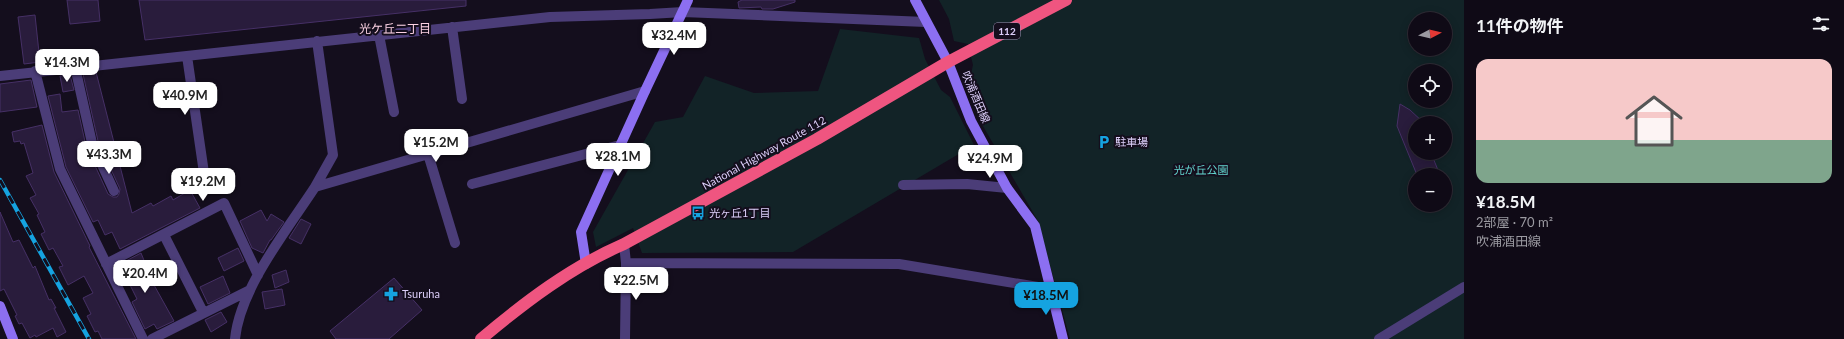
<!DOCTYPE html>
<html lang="ja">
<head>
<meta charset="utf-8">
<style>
	body { margin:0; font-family:Lato,"Noto Sans JP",sans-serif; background:#1d1823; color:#f1f3f6; height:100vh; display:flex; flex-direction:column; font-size:15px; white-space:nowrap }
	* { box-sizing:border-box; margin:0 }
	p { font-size:13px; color:#9b9aa1 }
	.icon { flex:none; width:22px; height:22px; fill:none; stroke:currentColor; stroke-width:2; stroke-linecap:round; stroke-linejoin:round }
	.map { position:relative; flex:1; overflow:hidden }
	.details { display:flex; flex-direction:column; background:#0f0a16; width:380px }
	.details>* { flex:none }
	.needle { width:26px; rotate:83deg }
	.buttons { position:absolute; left:1408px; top:12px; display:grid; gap:8px }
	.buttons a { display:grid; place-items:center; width:44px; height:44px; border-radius:50%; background:#0f0a16; box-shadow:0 2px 10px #0003,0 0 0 1px #2f2b35; font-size:20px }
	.price { position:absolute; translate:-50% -34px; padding:0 9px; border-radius:8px; background:#fff; color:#222; font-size:13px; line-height:26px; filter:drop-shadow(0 1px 2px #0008) }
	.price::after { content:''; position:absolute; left:50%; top:24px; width:12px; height:9px; margin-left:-6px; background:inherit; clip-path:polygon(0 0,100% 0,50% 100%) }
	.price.selected { background:#15a3e0; color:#111 }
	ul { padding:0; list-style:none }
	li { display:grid; align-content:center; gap:8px; height:212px; padding:0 12px }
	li+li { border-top:1px solid #2f2b35 }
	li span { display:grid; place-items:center; height:124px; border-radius:12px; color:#555 }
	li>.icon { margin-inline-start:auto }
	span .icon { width:72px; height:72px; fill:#fffc; stroke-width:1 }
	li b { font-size:17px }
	h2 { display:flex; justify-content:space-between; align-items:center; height:48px; padding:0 12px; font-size:17px }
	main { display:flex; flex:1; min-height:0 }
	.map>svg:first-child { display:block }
	.green { fill:#122327; fill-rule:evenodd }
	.building { fill:#291c3c; stroke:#463066 }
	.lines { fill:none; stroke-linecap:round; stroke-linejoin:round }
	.street { stroke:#4b3d78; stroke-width:10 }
	.secondary { stroke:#8c6ff1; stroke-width:10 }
	.highway { stroke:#ef5580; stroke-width:12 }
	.rail-casing { stroke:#15a3e0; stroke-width:4.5 }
	.rail { stroke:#140e1d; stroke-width:3; stroke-dasharray:9; stroke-linecap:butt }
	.labels { text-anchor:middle; stroke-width:4; stroke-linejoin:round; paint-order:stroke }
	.shield { fill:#140e1d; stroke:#a195b8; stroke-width:1 }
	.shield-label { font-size:10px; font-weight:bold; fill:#ddcffa }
	.street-label { font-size:11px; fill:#ddcffa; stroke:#140e1d }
	.poi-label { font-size:11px; fill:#ddcffa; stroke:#140e1d; text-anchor:start }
	.park-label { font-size:11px; fill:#62d3cd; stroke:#140e1d }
	.neighbourhood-label { font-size:12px; fill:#fbd1e3; stroke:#140e1d }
</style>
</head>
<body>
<main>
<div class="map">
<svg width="1464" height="339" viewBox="0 0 1464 339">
	<rect width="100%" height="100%" fill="#140e1d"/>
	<!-- green -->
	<path class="green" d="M939 0H1464V339H1070L1038 221 976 114 970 78 973 65 968 44 954 41 949 19ZM1415 19H1445V49H1415ZM1415 71H1445V101H1415ZM1415 123H1445V153H1415ZM1415 175H1445V205H1415Z
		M840 29 919 38 925 59 941 90 950 97 974 145 793 252 642 253 633 228 596 247 593 232 655 122 683 117 705 76 754 93 818 91Z"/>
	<!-- building -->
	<path class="building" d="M67 0H98L100 21 70 24Z
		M139 0H466V6L145 40Z
		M742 0H795V2L773 9H762L761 7 739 8 738 2Z
		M35 15 40 62 24 64 18 17Z
		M96 72 132 213 151 203 153 206 171 196 173 200 190 190 200 208 120 249 112 232 105 235 98 220 93 222 66 167 48 96 60 94 62 112 78 110 86 146 108 194 113 197H117L119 194 120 189 98 141 83 74Z
		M70 75 74 90 63 92 60 76Z
		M31 80 37 107 0 112V84Z
		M1400 104 1410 110 1424 123H1415V153H1431L1440 175H1417L1397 126Z
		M42 125 54 172 90 246 89 247 136 339H102L98 331 95 332 87 316 91 314 83 298 93 293 84 276 68 285 59 267 63 266 53 248 49 250 41 234 45 232 37 215 39 214 30 198 36 195 26 176 33 173 24 143 21 144 20 141 14 142 12 132Z
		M261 210 267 221 271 214 284 222 271 240H270L263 253 252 248 240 221Z
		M0 212 13 242 19 240 33 268 35 266 49 300 51 299 56 308H54L66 332 57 337 53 328 36 337 35 335 30 338 22 323 19 324 15 316 17 315 4 289 0 291Z
		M301 219 311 224 301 244 289 238Z
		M238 248 244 261 224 271 218 258Z
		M141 253 154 285 174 321 157 329 154 324 145 329 132 302 137 299 128 281 123 284 117 271 127 265 126 261Z
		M286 270 289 282 275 288 272 275Z
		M223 276 230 293 208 304 200 287Z
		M394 278 422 310 389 339H336L330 331Z
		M282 289 285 305 265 309 262 292Z
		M221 312 227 322 211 332 205 320Z"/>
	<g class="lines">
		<!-- street -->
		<path class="street" d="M452 27 462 99
			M379 35 394 112
			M187 56 204 173
			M75 67 92 143 114 191
			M35 71 60 169 143 339
			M0 76 550 17 650 14 683 12 926 22
			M428 154 455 243
			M472 184 620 145
			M903 185 967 184 1007 188
			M315 187 333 155 317 41
			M164 235 203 312
			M624 244 626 263 899 264 1050 289
			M106 264 224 203 258 275
			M152 339 250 290
			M235 339C240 288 287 230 315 187L645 91
			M625 339 626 263
			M1379 339 1464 287"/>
		<!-- secondary -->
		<path class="secondary" d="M915 0 948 62 971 121 1007 188 1035 226 1063 339
			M586 264 581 232 645 91 688 0
			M0 306 13 339"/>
		<!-- highway -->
		<path class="highway" d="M481 339C525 302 571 267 624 244L817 139 948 62 1066 0"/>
		<!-- rail casing -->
		<g class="rail-casing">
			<path id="rail" d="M0 180 89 339"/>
		</g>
		<!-- rail -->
		<use href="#rail" class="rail"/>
	</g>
	<!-- icons -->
	<defs>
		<g id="parking-bare" transform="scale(1.08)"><path d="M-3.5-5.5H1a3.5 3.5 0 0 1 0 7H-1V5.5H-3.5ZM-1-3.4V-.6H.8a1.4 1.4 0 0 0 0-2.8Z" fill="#15a3e0" stroke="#140e1d" stroke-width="2.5" paint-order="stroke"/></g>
		<g id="bus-bare" transform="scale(1.08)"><path d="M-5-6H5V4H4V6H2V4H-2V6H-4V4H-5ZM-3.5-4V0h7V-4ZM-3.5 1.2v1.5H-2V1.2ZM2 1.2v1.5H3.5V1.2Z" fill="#15a3e0" stroke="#140e1d" stroke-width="2.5" paint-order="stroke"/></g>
		<g id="pharmacy-bare" transform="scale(1.08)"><path d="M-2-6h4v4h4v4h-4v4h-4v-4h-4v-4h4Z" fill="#15a3e0" stroke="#140e1d" stroke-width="2.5" paint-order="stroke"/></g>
	</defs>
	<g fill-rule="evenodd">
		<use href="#parking-bare" x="1104" y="142"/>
		<use href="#bus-bare" x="698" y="213"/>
		<use href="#pharmacy-bare" x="391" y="294"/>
	</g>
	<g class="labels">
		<!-- shield labels -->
		<rect class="shield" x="994" y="23" width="26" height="16" rx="3"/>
		<g class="shield-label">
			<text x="1007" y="35">112</text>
		</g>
		<!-- street labels -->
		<g class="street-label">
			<text transform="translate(976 97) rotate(67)" y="4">吹浦酒田線</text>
			<text transform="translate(764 153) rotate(-29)" y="4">National Highway Route 112</text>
		</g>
		<!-- poi labels -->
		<g class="poi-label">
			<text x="1115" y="146">駐車場</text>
			<text x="709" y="217">光ヶ丘1丁目</text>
			<text x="402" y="298">Tsuruha</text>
		</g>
		<!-- park labels -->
		<g class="park-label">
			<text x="1201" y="174">光が丘公園</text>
		</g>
		<!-- neighbourhood labels -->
		<g class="neighbourhood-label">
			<text x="395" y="33">光ケ丘二丁目</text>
		</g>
	</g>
</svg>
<div class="buttons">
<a><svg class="needle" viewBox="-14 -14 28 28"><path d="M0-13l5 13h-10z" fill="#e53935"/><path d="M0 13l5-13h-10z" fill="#9b9aa1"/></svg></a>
<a><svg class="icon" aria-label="locate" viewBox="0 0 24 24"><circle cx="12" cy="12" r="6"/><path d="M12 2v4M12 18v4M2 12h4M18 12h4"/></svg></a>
<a>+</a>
<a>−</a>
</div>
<b class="price" style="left:674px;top:56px">¥32.4M</b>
<b class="price" style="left:67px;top:83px">¥14.3M</b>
<b class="price" style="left:185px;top:116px">¥40.9M</b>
<b class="price" style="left:436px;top:163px">¥15.2M</b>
<b class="price" style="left:109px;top:175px">¥43.3M</b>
<b class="price" style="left:618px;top:177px">¥28.1M</b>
<b class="price" style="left:990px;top:179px">¥24.9M</b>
<b class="price" style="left:203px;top:202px">¥19.2M</b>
<b class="price" style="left:145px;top:294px">¥20.4M</b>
<b class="price" style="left:636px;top:301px">¥22.5M</b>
<b class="price selected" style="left:1046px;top:316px">¥18.5M</b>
</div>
<section class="details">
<h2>11件の物件<svg class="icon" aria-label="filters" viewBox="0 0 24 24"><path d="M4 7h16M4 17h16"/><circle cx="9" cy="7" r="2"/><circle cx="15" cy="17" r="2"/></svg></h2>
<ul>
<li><span style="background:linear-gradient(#f6c9c9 65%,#7fa58c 0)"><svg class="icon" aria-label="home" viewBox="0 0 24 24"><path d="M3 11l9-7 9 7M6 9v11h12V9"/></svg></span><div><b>¥18.5M</b><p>2部屋 · 70 m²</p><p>吹浦酒田線</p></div></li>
</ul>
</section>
</main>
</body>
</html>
